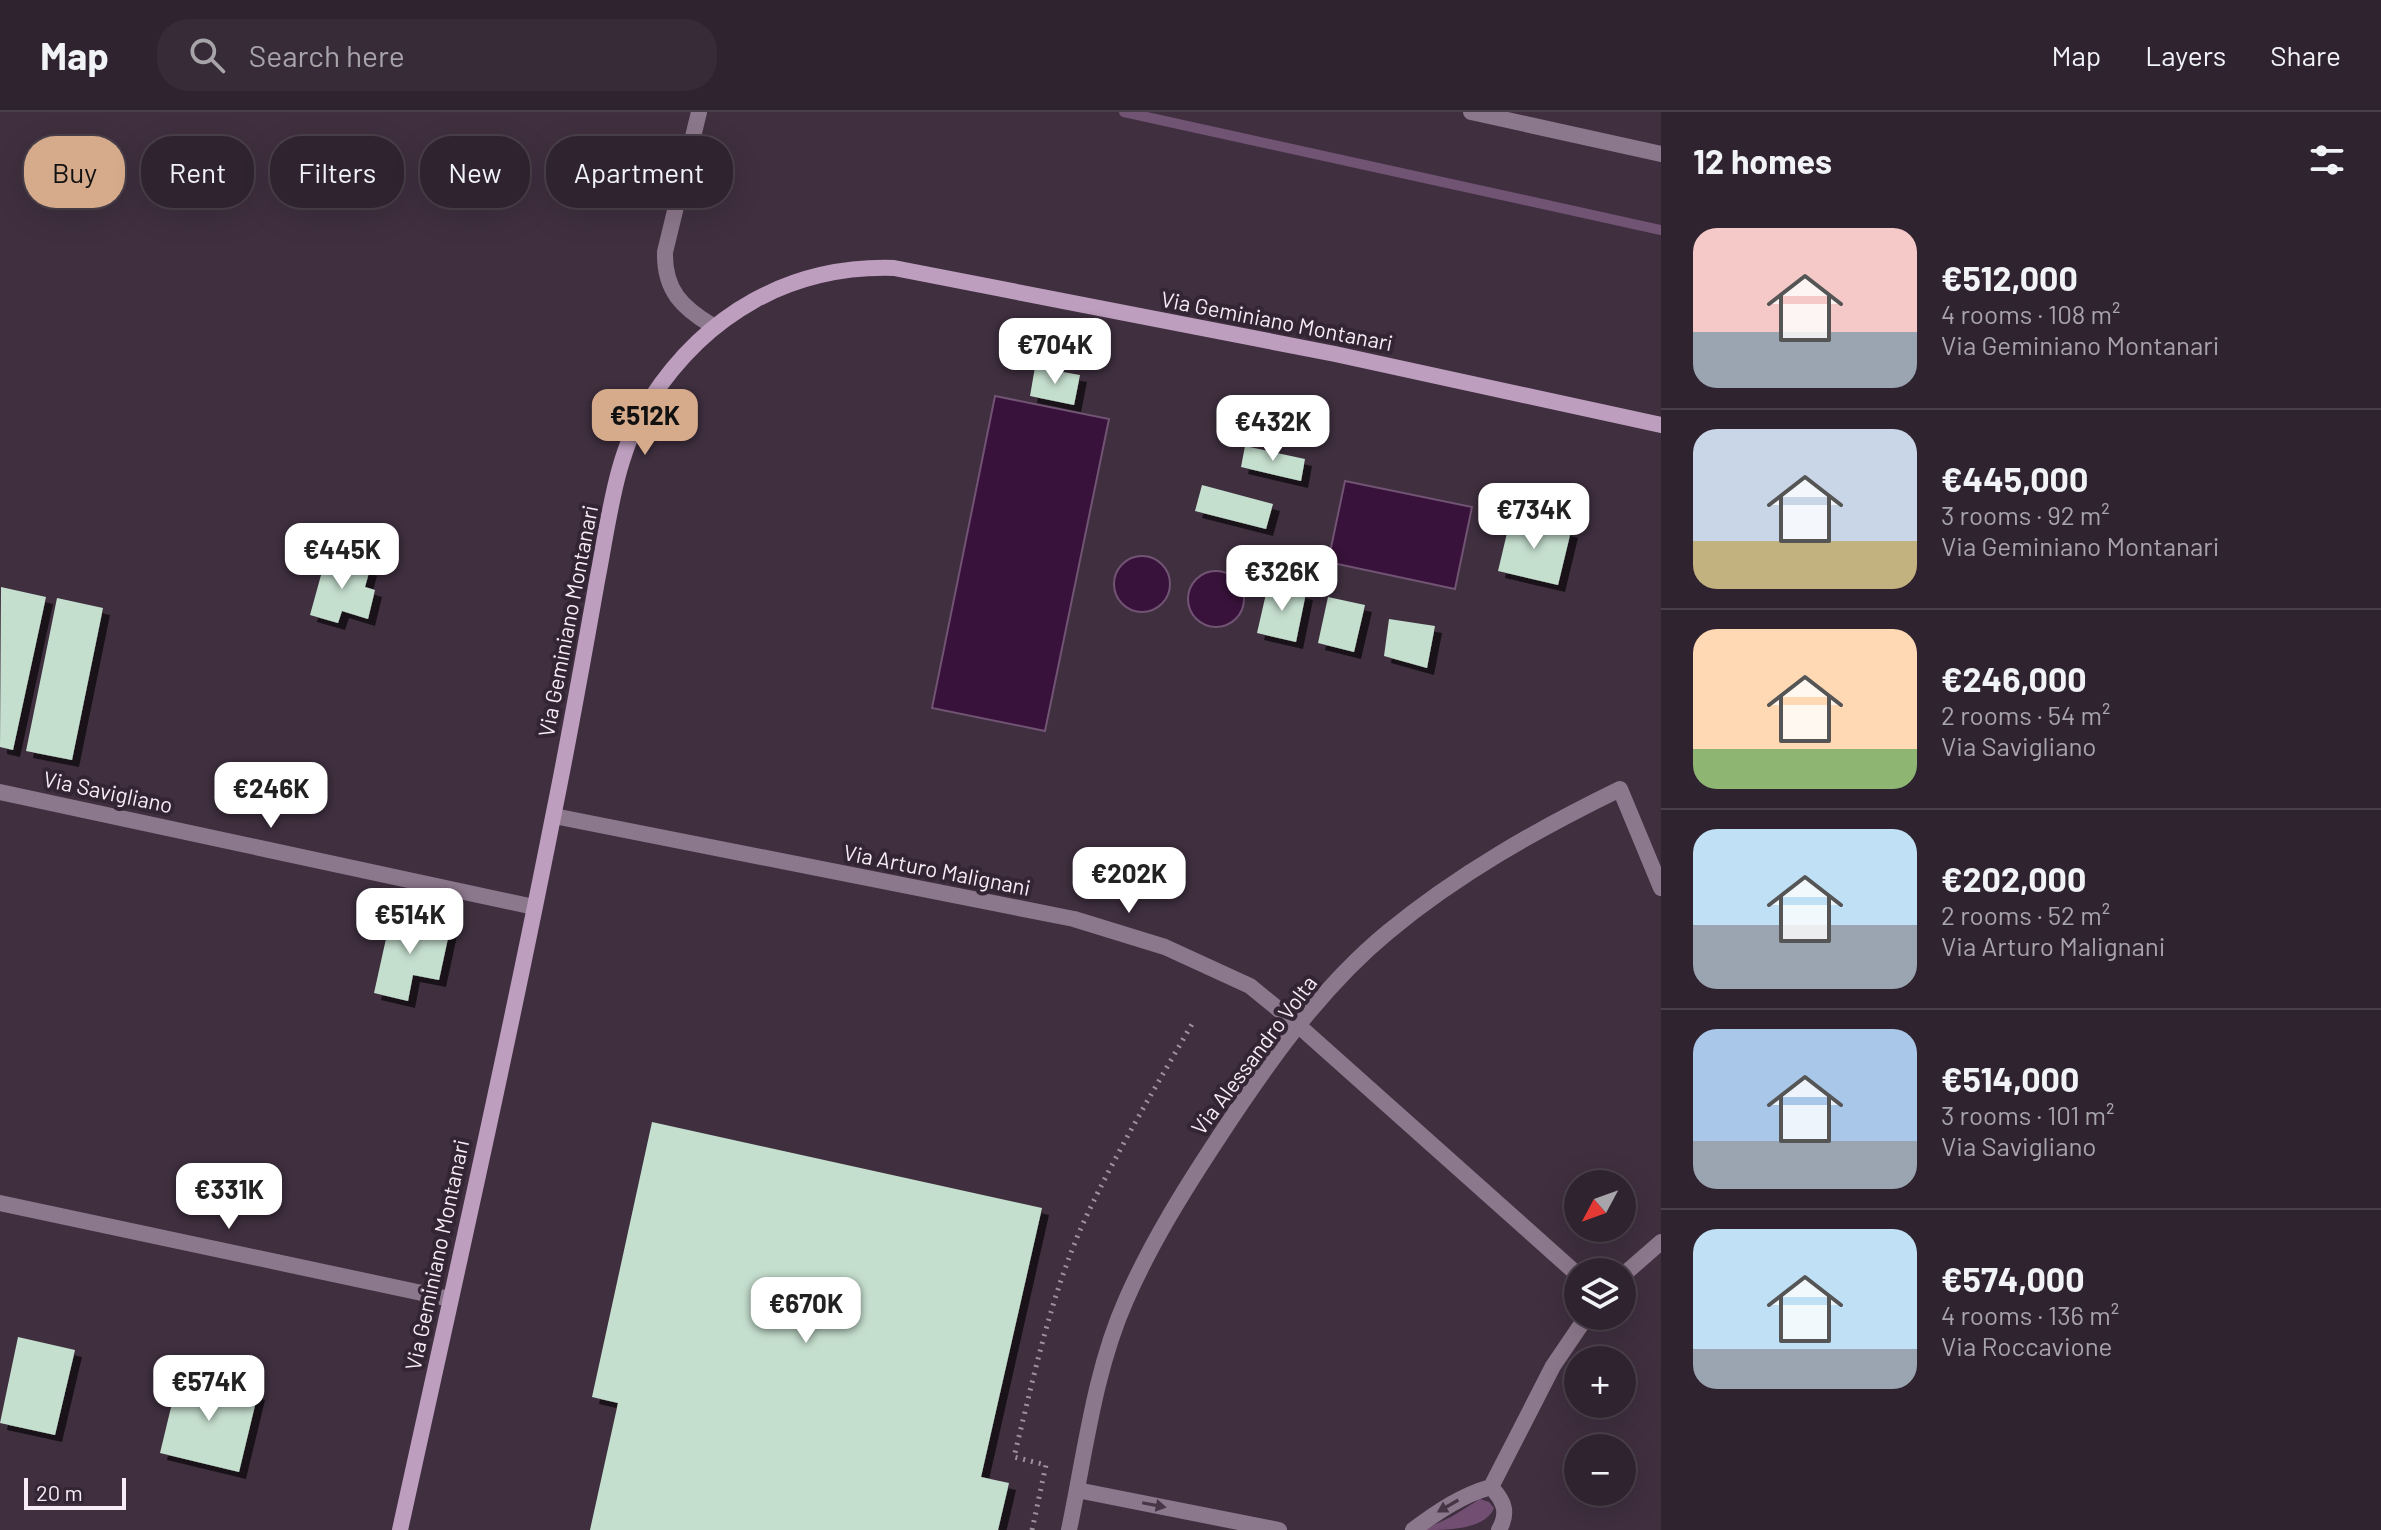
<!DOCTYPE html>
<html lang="en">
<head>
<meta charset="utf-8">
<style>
	body { margin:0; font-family:Barlow,sans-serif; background:#372b37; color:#f1f3f6; height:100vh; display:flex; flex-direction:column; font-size:30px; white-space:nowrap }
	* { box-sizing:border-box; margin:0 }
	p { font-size:26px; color:#a7a4aa }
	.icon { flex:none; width:44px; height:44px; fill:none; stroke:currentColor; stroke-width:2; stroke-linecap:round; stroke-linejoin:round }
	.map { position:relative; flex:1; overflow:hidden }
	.panel { display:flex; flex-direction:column; background:#2f232f; width:720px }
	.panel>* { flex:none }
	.guide { position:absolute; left:24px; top:24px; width:760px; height:72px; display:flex; gap:16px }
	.needle { width:52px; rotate:229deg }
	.fabs { position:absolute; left:1564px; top:1058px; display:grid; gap:16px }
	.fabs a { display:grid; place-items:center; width:72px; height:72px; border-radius:50%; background:#2f232f; box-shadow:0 8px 32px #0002,0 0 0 2px #4a404b; font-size:40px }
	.scale { position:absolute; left:24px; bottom:20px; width:102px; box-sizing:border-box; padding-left:8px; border:4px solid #f7ecf7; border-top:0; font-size:22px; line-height:28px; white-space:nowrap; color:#f7ecf7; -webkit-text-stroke:6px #342535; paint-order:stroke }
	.price { position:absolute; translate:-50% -68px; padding:0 18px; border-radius:16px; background:#fff; color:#222; font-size:26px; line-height:52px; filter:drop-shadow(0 2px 4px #0008) }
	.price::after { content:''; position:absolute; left:50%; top:48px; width:24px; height:18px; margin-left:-12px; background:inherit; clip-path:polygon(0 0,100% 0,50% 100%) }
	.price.selected { background:#d6ab8b; color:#111 }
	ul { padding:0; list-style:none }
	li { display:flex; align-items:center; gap:24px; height:200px; padding:0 32px }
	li+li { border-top:2px solid #4a404b }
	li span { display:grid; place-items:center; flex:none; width:224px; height:160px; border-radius:24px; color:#555 }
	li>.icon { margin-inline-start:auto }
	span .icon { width:96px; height:96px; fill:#fffc; stroke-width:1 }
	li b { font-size:34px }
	h2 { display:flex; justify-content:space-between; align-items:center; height:96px; padding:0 32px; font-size:34px }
	.chip { padding:0 28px; border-radius:32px; background:#2f232f; box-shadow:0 8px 32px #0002,0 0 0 2px #4a404b; font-size:28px; line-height:72px }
	.chip.selected { background:#d6ab8b; color:#111 }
	header { display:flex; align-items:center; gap:48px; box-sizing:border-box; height:112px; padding:0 40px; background:#2f232f; border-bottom:2px solid #4a404b }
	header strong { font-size:38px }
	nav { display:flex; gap:44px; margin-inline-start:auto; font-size:28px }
	.search { width:560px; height:72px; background:#372b37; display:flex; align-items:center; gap:20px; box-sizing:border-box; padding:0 28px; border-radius:32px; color:#a7a4aa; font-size:30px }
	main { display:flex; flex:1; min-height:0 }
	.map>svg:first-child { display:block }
	.green { fill:#724e73 }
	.water { fill:#38123a; stroke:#715373; stroke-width:2 }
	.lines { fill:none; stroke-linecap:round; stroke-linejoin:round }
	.stream { stroke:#715373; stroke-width:10 }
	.building { fill:#c5dfce; filter:url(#shadow) }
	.path { stroke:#9e919e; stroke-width:5; stroke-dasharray:2 6; stroke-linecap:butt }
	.lane { stroke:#8c788c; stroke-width:16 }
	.street { stroke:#8c788c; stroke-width:16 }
	.secondary { stroke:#bd9ebe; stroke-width:16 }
	.oneway { fill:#463646 }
	.labels { text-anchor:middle; stroke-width:8; stroke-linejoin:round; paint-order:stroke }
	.street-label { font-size:22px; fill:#f7ecf7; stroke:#342535 }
</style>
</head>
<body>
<header>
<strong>Map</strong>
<div class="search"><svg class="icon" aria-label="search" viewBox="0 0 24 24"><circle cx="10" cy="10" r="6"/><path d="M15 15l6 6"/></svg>Search here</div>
<nav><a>Map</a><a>Layers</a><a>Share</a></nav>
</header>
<main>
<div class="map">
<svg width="1661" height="1418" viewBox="0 0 1661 1418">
	<defs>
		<filter id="shadow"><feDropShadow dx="7" dy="7" stdDeviation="0" flood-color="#0009"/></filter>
	</defs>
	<rect width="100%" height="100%" fill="#3f2f3f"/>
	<!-- green -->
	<path class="green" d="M1480 1387 1489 1390 1494 1396C1485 1418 1447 1418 1423 1418L1451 1405Z"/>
	<!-- water -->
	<path class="water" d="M995 284 1109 307 1045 619 932 596Z
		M1345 369 1472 395 1455 477 1328 450Z
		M1114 472a28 28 0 1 1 56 0a28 28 0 1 1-56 0Z
		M1188 487a28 28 0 1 1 56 0a28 28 0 1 1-56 0Z"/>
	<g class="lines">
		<!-- stream -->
		<path class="stream" d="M1124 0 1661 118"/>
	</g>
	<!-- building -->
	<path class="building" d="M1035 255 1080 263 1074 293 1030 284Z
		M1245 334 1305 347 1301 369 1241 355Z
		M1202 373 1273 392 1266 417 1195 399Z
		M1511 404 1571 419 1558 473 1498 459Z
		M326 445 370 457 365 475 375 478 368 507 342 499 338 511 310 503Z
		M1268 473 1306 481 1296 530 1257 521Z
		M1 475 46 485 13 638 0 635Z
		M1328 485 1365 493 1354 540 1318 531Z
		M57 486 103 496 72 648 26 639Z
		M1389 507 1435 514 1427 556 1384 544Z
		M391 804 450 817 439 868 413 863 408 889 374 881Z
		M652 1010 1042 1096 981 1365 1009 1371 998 1418H590L618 1291 592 1285Z
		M18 1225 75 1238 55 1323 0 1311Z
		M179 1262 258 1281 239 1360 160 1341Z"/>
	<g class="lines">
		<!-- path -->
		<path class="path" d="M1032 1418 1046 1353 1014 1345C1034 1264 1051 1181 1086 1105 1117 1039 1155 976 1192 912"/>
		<!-- lane -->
		<path class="lane" d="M699 0 665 140C664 178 682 196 713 214
			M1471 0 1661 42
			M1077 1378 1279 1418
			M1069 1418C1085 1342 1094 1260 1126 1188 1151 1131 1184 1078 1219 1025 1267 952 1320 876 1388 820 1458 762 1538 717 1620 677L1661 776"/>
		<!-- street -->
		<path class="street" d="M0 680 534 795
			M554 704 1074 807 1165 835 1250 874 1299 914 1578 1163
			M0 1091 450 1187
			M1622 1164 1661 1130
			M1491 1375 1553 1254 1587 1204
			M1413 1418C1437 1400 1462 1383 1491 1375 1504 1389 1509 1400 1499 1418"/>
		<!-- secondary -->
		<path class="secondary" d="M400 1418C452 1181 506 943 553 705 569 627 583 548 597 469 609 409 615 340 650 288 706 202 790 153 894 156L1335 242 1661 313"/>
	</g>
	<!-- one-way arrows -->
	<defs><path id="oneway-solid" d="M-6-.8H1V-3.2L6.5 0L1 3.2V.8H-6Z" transform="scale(2)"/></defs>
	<g class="oneway">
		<use href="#oneway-solid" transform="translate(1154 1393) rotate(11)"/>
		<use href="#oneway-solid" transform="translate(1448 1394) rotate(150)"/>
	</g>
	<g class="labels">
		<!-- street labels -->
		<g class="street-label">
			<text transform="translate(1277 209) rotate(11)" y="8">Via Geminiano Montanari</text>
			<text transform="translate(568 509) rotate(-79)" y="8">Via Geminiano Montanari</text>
			<text transform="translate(108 680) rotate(12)" y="8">Via Savigliano</text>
			<text transform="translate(937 758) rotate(11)" y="8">Via Arturo Malignani</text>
			<text transform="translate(1254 943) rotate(-53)" y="8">Via Alessandro Volta</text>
			<text transform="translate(437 1143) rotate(-78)" y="8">Via Geminiano Montanari</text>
		</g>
	</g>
</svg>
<div class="fabs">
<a><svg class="needle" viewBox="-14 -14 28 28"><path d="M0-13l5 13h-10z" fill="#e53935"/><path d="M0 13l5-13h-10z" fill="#a7a4aa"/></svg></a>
<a><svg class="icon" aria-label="layers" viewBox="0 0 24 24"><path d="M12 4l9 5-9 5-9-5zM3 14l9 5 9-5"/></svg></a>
<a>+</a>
<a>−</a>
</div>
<div class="scale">20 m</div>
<b class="price" style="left:1055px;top:274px">€704K</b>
<b class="price selected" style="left:645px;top:345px">€512K</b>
<b class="price" style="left:1273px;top:351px">€432K</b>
<b class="price" style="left:1534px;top:439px">€734K</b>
<b class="price" style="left:342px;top:479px">€445K</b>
<b class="price" style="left:1282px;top:501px">€326K</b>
<b class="price" style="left:271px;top:718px">€246K</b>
<b class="price" style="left:1129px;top:803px">€202K</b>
<b class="price" style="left:410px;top:844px">€514K</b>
<b class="price" style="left:229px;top:1119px">€331K</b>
<b class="price" style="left:806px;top:1233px">€670K</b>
<b class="price" style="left:209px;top:1311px">€574K</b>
<div class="guide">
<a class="chip selected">Buy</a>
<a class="chip">Rent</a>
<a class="chip">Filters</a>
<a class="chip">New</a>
<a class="chip">Apartment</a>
</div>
</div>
<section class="panel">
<h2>12 homes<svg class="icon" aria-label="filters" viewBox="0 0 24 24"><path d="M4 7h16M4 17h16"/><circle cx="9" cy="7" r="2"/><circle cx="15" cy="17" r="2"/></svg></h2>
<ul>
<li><span style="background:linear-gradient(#f6c9c9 65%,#9aa5b1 0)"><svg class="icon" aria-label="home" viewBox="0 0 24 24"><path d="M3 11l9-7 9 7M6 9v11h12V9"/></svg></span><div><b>€512,000</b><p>4 rooms · 108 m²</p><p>Via Geminiano Montanari</p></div></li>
<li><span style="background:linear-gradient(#c9d6e8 70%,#c2b280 0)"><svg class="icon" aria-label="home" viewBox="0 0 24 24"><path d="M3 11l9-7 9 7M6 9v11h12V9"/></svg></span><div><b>€445,000</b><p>3 rooms · 92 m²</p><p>Via Geminiano Montanari</p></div></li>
<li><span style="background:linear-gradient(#ffd9b3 75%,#8fb573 0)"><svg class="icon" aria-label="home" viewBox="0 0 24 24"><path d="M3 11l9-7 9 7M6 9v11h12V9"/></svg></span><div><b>€246,000</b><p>2 rooms · 54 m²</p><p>Via Savigliano</p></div></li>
<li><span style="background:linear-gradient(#bfe0f5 60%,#9aa5b1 0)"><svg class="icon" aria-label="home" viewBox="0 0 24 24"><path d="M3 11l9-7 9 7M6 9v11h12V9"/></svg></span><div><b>€202,000</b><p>2 rooms · 52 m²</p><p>Via Arturo Malignani</p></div></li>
<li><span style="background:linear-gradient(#a9c7e8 70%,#9aa5b1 0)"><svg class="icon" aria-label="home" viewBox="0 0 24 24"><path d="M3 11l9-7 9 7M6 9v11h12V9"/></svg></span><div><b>€514,000</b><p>3 rooms · 101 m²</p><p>Via Savigliano</p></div></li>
<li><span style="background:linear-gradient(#bfe0f5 75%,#9aa5b1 0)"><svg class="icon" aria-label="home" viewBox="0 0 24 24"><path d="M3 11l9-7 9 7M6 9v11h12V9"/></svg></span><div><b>€574,000</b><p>4 rooms · 136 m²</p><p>Via Roccavione</p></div></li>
</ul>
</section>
</main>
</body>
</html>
